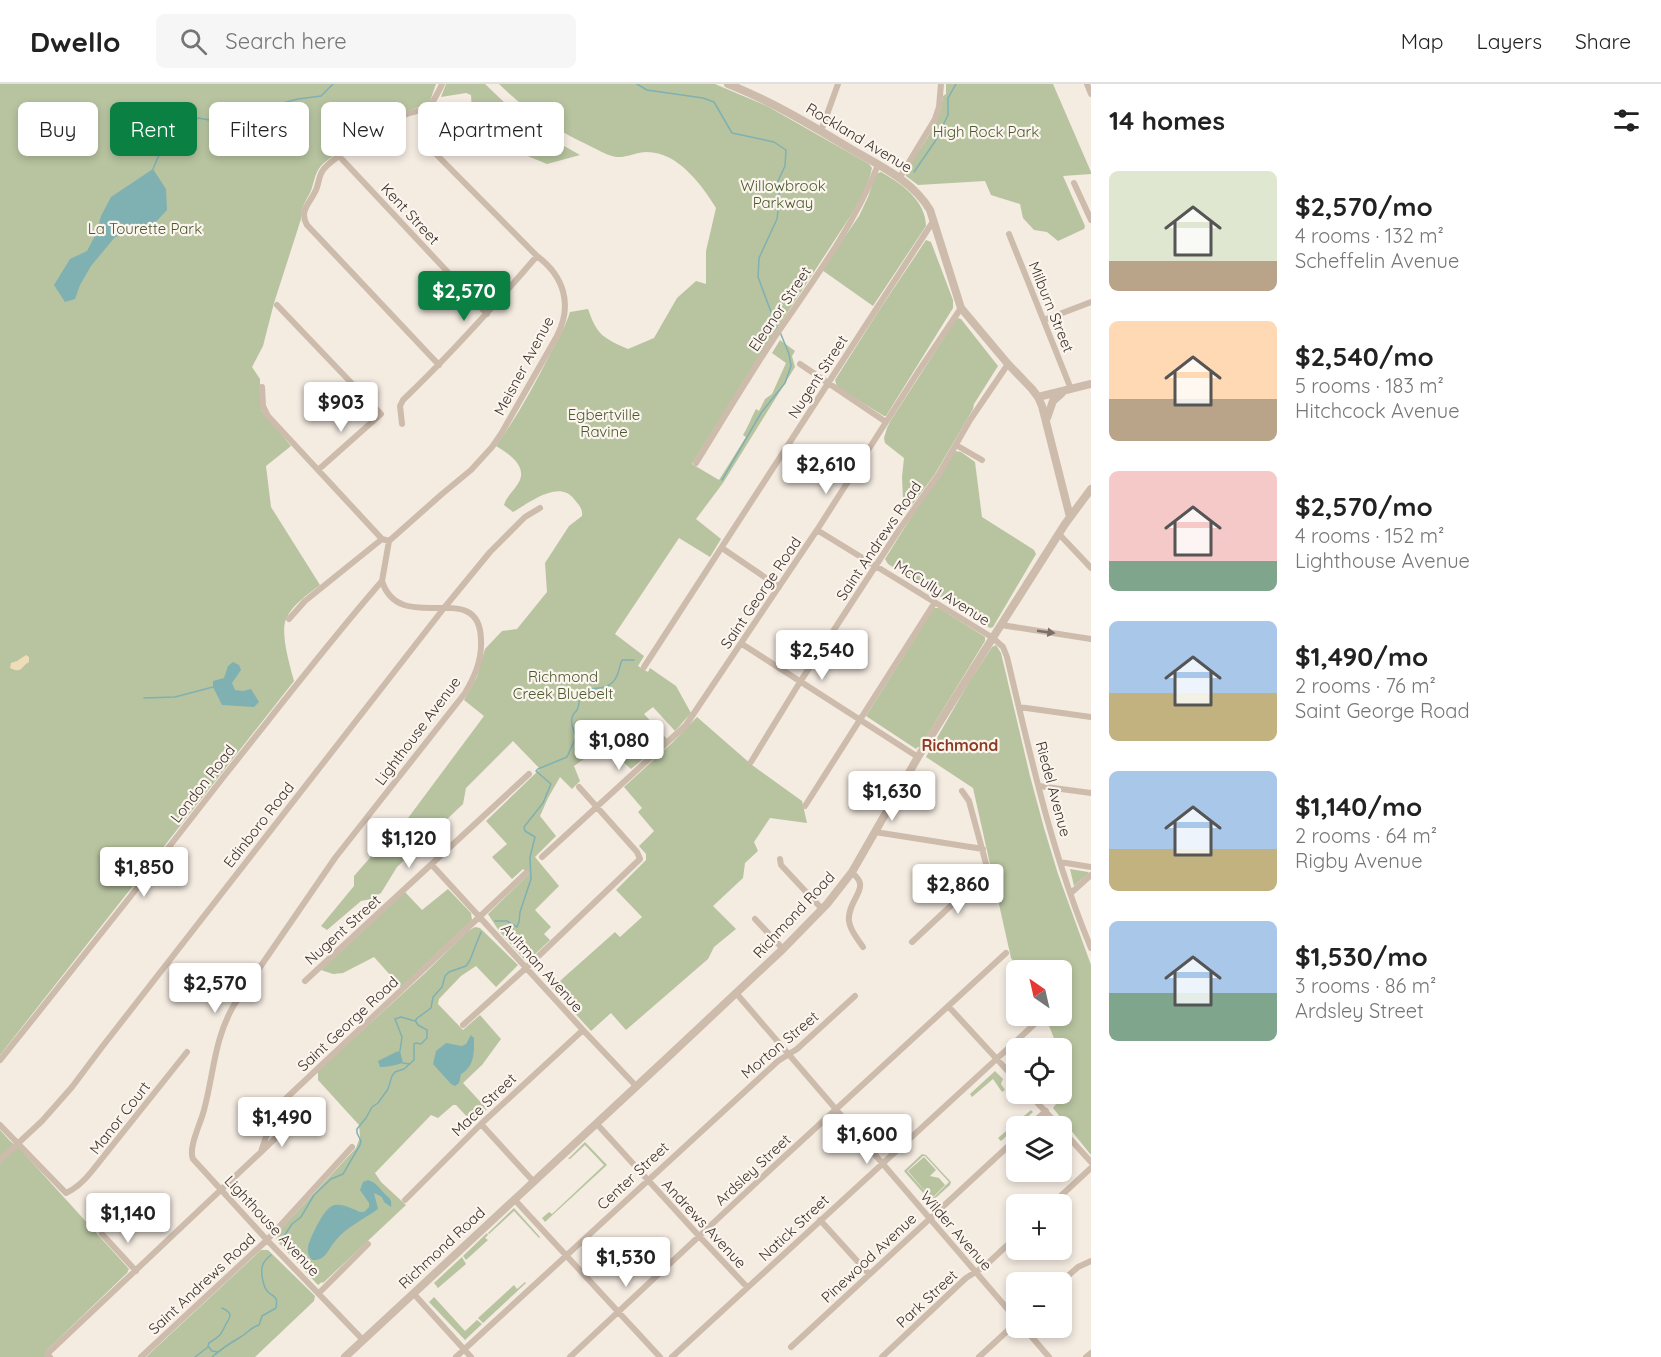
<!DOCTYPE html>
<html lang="en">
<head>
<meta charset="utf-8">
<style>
	body { margin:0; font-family:Quicksand,sans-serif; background:#f6f6f6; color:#222; height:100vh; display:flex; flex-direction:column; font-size:22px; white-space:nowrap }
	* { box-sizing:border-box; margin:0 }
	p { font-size:20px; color:#767676 }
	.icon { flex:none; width:33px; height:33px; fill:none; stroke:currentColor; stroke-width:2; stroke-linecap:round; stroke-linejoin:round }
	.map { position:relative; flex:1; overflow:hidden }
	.drawer { display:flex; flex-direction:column; background:#fff; width:570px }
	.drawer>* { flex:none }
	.banner { position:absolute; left:18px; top:18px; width:570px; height:54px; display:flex; gap:12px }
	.needle { width:39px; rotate:326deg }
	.controls { position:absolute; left:1006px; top:876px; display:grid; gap:12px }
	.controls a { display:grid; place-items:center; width:66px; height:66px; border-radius:9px; background:#fff; box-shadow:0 3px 9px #0003; font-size:30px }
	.price { position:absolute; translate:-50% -51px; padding:0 14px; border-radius:6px; background:#fff; color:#222; font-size:20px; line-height:39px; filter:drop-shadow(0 2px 3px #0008) }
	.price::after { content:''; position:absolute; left:50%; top:36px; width:18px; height:14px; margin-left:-9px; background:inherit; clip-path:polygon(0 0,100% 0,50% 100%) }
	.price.on { background:#0b8043; color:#fff }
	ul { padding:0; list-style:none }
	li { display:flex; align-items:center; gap:18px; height:150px; padding:0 18px }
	li span { display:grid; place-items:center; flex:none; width:168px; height:120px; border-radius:9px; color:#555 }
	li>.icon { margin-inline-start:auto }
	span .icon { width:72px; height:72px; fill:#fffc; stroke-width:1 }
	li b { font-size:26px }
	h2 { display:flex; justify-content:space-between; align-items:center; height:72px; padding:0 18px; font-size:26px }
	.chip { padding:0 21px; border-radius:9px; background:#fff; box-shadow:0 3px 9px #0003; font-size:21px; line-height:54px }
	.chip.on { background:#0b8043; color:#fff }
	header { display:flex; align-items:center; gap:36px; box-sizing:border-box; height:84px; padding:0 30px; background:#fff; border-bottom:2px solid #e0e0e0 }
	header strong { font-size:28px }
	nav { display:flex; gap:33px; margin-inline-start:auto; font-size:21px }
	.search { width:420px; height:54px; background:#f6f6f6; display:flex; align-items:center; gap:15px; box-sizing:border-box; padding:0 21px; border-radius:9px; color:#767676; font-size:22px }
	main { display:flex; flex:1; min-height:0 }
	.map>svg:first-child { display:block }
	.green { fill:#b8c4a0; fill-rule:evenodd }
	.sand { fill:#efdcb8 }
	.water { fill:#7fb0b2 }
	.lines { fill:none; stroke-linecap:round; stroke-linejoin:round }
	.stream { stroke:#7fb0b2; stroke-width:1.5 }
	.minor { stroke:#cdbbac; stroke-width:6 }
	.tertiary { stroke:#cdbbac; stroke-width:8 }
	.oneway { fill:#7d6f65 }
	.labels { text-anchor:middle; stroke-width:4.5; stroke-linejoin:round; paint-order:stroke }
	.park-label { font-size:15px; fill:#4a5a2e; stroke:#fbf5ee }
	.street-label { font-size:15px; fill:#3b302b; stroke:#fbf5ee }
	.neighbourhood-label { font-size:16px; font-weight:bold; fill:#8c3b22; stroke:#fbf5ee }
</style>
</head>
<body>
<header>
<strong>Dwello</strong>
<div class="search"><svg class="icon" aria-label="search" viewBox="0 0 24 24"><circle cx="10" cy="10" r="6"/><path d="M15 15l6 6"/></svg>Search here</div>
<nav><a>Map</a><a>Layers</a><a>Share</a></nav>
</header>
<main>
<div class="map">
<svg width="1091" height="1273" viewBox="0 0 1091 1273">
	<rect width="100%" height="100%" fill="#f4ebe1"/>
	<!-- green -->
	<path class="green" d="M0 0H436L429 20C393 30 368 46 338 68 332 73 325 77 320 83 314 91 314 100 310 109 305 118 301 124 301 135L274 219 263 262 252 283 260 295V319L262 327 291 362 266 382 271 423 320 501C308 510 292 521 286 535 280 549 290 582 294 597L0 971Z
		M446 0H485L523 36 541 49 580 71 547 80 491 57 476 46 472 28 471 11 466 9 441 13Z
		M499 0H715L767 22 869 80 872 84C869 100 859 117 851 131L756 277 692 380 719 396 746 353 743 351C748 343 751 334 756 325L759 327 765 315 772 310 786 279 772 269 780 256 795 267 792 272 795 283 723 399 696 435 721 455 710 473 679 454 615 550 644 572 638 582 648 588 650 584 676 602 691 629 675 647 653 623 644 630 667 655 631 685 611 667 598 665 574 682 580 697 572 705 560 693 548 714 540 732 556 752 535 773 559 802 535 826 551 843 544 850 550 856 531 874 527 876 523 874 499 847 488 830 529 790 523 785 512 795 492 773 507 760 486 737 540 685 513 657 466 704 463 720 397 783 381 809 371 815 361 817 327 846 321 842 354 802V792L375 768 385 765 484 632 464 616 477 593 485 565 502 547 517 545 547 508 545 479 569 442 582 432C583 425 579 421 574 415 559 395 529 419 513 428L504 421C507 411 516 405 520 396 526 380 507 369 496 362 516 334 533 304 548 274 556 259 565 244 570 228L588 225C597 251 603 254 628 265L654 254 677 214 696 197 706 200V167L716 124C702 101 678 68 647 68 637 68 626 74 616 73 605 71 595 64 586 60 551 43 527 27 499 0Z
		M946 0H1053L1091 88V90L1063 92 1085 142 1084 145 1058 157 1047 148 1034 146 1023 134 1020 120 991 111 985 97 918 101 906 92 905 88C920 64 940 41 943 12L946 10Z
		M881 88C901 99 926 117 926 142L873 222 822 186 859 132 868 113 876 90Z
		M926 156 931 158 953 216V224L886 332H884L837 303 835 296 878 228Z
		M958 234 961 235 998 282 974 320 973 325 935 390 910 424 900 420 903 416 902 393 904 374 885 359 884 354 887 344 891 336 955 237Z
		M955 367 961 368 975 378 982 433 1034 466 1036 470 993 543 990 544 888 480 885 475 905 443Z
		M934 524H939L985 553V557L920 663H918L916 665 866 632Z
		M996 561 1001 569 1030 692 1044 744 1058 790 1091 881V1071L1053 1024 1071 1000 1062 976V964H1058L1045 932H1062V886H1019L1011 874 973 704 926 673 969 598 992 563Z
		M697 633 752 681 802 717 807 739 770 734 754 758 758 767 745 779 743 794 713 822 736 845 714 863 708 875 626 946 611 929 591 947 552 904 615 848 620 853 642 833 616 806 646 776V770L639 762 654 747 638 728 642 724 624 703 672 659Z
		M1070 785 1088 788 1089 789 1074 802Z
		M448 805 471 829 472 836 401 903 374 873 343 889 333 890 321 886 405 808 422 826Z
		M475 843 480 844 518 881 496 903 476 882 461 892 439 915 438 920 463 946 480 931 501 955 482 981 463 999 487 1025 473 1039 456 1021H453L438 1034 431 1031 375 1089 381 1098 406 1121 323 1199 322 1198 318 1201 276 1156 278 1148 356 1064 360 1053 359 1041 318 996V987L424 890 468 847Z
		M995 987 1003 995 1001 1000 1005 1006 1002 1008 993 995 972 1013 970 1010Z
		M1031 1026 1033 1028 1001 1057 998 1054Z
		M0 1046 10 1057 21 1066 129 1185 127 1189 48 1265 45 1269 46 1273H0Z
		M585 1058 607 1081 545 1138 542 1134 549 1128 552 1130 604 1081 585 1061 570 1075H568Z
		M922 1070 926 1071 951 1098 950 1101 931 1118 904 1087ZM923 1072H925L949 1098 933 1114V1113L945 1101 939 1094 930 1092 936 1086 924 1073 908 1087 931 1114 907 1087Z
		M514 1124 540 1153 539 1154 514 1127 489 1150 488 1149Z
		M487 1149 488 1151 485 1154 488 1156 466 1176 463 1172Z
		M261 1166H268L315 1212 314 1217 255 1273H146Z
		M462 1173 466 1180 438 1204 434 1199Z
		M525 1198 526 1199 483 1239 478 1234 514 1201 517 1205Z
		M434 1213 465 1247 477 1236 482 1240 465 1256 429 1218Z"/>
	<!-- sand -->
	<path class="sand" d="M26 571 29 573V578C20 583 23 590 10 584L11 579 17 577Z"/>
	<!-- water -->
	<path class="water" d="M153 85 166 105 167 126 150 144 115 153 91 182 80 201 75 215 65 218 54 201 70 175 87 167 96 150 101 132 111 113Z
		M233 578 239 581 241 586 232 599 235 606 243 607 251 605 259 618 254 623 222 621 213 603V597L224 594 228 582Z
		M471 951 474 954C474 968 475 982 461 990L459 999 455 1002 451 1000 433 980 436 967 446 959 462 962 466 960Z
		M400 967 403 979C395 981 388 983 380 983L378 977 396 968Z
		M368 1096C377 1099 379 1104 385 1110 390 1115 392 1115 391 1123L384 1118 382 1113 374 1109 378 1125C364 1135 347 1143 336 1156 328 1165 326 1177 312 1176 309 1172 307 1169 308 1163 310 1154 323 1126 332 1122 340 1118 353 1125 360 1128H364L369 1123V1119L360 1106 363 1098Z"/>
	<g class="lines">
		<!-- stream -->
		<path class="stream" d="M637 0 647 6 703 14 714 18 732 49 774 58 786 66 785 82 778 97 779 118 777 135 759 174 758 193 777 244
			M153 85 165 57 175 45 198 34 221 38 255 26 298 15 321 12 333 0
			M914 88 936 56 948 31V14L956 0
			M722 396 761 329 785 299 791 282 789 270 780 248
			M144 614 175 613 213 603
			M575 649 582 648 590 655 596 656 602 660 616 657 630 648 637 650 643 645 655 650
			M495 837H507L517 843 519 838 520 828 531 795 530 773 535 753 525 747 524 743 543 719 551 700 536 687 538 685 567 673 576 653C574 646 570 641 572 634 573 629 574 630 577 626 581 619 577 609 587 606 597 603 605 606 613 598 619 592 619 583 622 576H634
			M400 967 402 953 395 935 401 933 415 937
			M403 979 410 980
			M280 1158 292 1140 301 1133 314 1111 331 1095 343 1090 360 1061 361 1057 357 1049V1045L366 1034 372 1023 378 1019 388 1005 392 992 395 988 404 985 414 976V960L416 959 421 960 427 954V946L418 941 416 938V935L431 924 433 913 442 903 445 892 449 888 466 882 470 876 481 848
			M218 1268 212 1267 208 1262 209 1259C220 1252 221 1251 226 1240 231 1232 233 1229 222 1224
			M195 1273 208 1263
			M212 1273C220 1266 230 1259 239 1254 247 1250 249 1244 259 1241L262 1232 276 1224C278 1212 275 1214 268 1208 263 1203 261 1190 262 1183 263 1179 267 1174 271 1171"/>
		<!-- minor -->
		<path class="minor" d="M1087 0 1091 10
			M430 25C398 27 369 50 344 68 337 74 328 79 323 86 318 93 319 101 315 108 309 120 299 127 307 141L439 281
			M821 47 838 0
			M339 72 487 230
			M900 93 935 35 939 23 941 0
			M1074 99 1091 136
			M1009 150 1071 305
			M277 221 381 330 318 386
			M1044 236 1091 218
			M800 280 886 338
			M262 303 263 322 268 332 382 455
			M402 340 400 322 403 316C451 270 494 222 537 172
			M956 361 982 376
			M696 379C722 337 747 295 774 254 812 198 853 144 878 81
			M817 446 993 554 1003 563 1007 573C1030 670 1052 771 1091 864
			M1059 450 1091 484
			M722 464 779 503
			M382 497 389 457
			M289 535 305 517 382 455 389 457 442 410 471 386 492 363 501 350 557 252C573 221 564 192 537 172L424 58C416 39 435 17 442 0
			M1001 541 1091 555
			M742 560 918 673
			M644 583 934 136
			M1019 623 1091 633
			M751 678 800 598 899 446 939 390 970 336 1008 280
			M1039 702 1091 709
			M805 722 935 518
			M875 748 983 765
			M542 773 686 641 817 446 918 288 961 224
			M780 775 781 781 822 825
			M1060 778 1091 783
			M432 781 583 946 636 1002
			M852 788C854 791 860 795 860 800 862 809 847 822 849 837 850 847 858 855 863 863
			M1071 809 1091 791
			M755 835 783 865
			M912 858 988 787 969 717 962 707
			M305 897 529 690
			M736 909 1017 1236
			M949 923 1017 997
			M463 941 526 884 640 775 637 768 579 703
			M0 976C76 882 151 787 225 691 277 626 327 560 382 497
			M1029 1010 1059 1042
			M596 1039 699 1152 747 1203
			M481 1040 533 1097
			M0 1041 66 1109C77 1104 85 1096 92 1087L187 968
			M1029 1042 1046 1027
			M1062 1046 1091 1078
			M262 1067 286 1044
			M0 1076 42 1037 72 1003 102 963 444 524 490 468 525 433 540 424
			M514 1115 660 1273
			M405 1116 481 1040 583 946
			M1052 1120 1091 1084
			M820 1136 869 1190
			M102 1150 136 1187
			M1061 1198 1078 1183 1091 1177
			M319 1209 368 1160
			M413 1209 471 1273
			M1024 1244 1049 1273
			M363 1256 267 1156 193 1075C188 1063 201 1039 204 1026 214 989 214 955 234 921L335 774 465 609C475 592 482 576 481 556 480 492 400 554 382 497
			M791 1263 1017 1054
			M50 1273 47 1270 261 1068 274 1028 280 1020 526 789
			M141 1273 267 1156 352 1063
			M456 1273 778 977 797 965 855 912
			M570 1273 772 1084 1006 869
			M672 1273 1039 936
			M882 1273 966 1194 985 1182 1017 1152
			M979 1273 1017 1238
			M1086 1273 1091 1269"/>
		<!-- tertiary -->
		<path class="tertiary" d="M728 0C771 17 811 41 851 65 880 82 912 96 930 126L961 224 1008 280 1032 305 1038 313 1042 322 1070 433
			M1038 313 1091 300
			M1047 334 1053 317 1062 309
			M345 1273 668 973 783 865 827 820 852 788 918 673 973 585 1065 440 1091 405"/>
	</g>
	<!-- one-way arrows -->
	<defs><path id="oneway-solid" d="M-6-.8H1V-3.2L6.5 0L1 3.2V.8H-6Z" transform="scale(1.5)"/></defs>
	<use class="oneway" href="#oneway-solid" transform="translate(1046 548) rotate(8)"/>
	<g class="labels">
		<!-- park labels -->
		<g class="park-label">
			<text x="986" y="53">High Rock Park</text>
			<text x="783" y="107">Willowbrook<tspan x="783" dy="17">Parkway</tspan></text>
			<text x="145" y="150">La Tourette Park</text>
			<text x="604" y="336">Egbertville<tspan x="604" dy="17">Ravine</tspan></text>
			<text x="563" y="598">Richmond<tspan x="563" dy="17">Creek Bluebelt</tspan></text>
		</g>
		<!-- street labels -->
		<g class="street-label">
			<text transform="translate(859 54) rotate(31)" y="5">Rockland Avenue</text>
			<text transform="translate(410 130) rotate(47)" y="5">Kent Street</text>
			<text transform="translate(1051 223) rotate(68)" y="5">Milburn Street</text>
			<text transform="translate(780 225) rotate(-56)" y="5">Eleanor Street</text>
			<text transform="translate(524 282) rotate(-62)" y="5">Meisner Avenue</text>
			<text transform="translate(818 293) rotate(-57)" y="5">Nugent Street</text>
			<text transform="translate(879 457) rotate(-56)" y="5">Saint Andrews Road</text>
			<text transform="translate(761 509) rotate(-56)" y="5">Saint George Road</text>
			<text transform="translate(942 509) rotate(32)" y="5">McCully Avenue</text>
			<text transform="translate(418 647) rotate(-53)" y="5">Lighthouse Avenue</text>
			<text transform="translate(203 700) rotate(-52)" y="5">London Road</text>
			<text transform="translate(1053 705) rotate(75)" y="5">Riedel Avenue</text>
			<text transform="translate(259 741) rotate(-52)" y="5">Edinboro Road</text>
			<text transform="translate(794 831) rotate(-47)" y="5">Richmond Road</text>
			<text transform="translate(343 846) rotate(-42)" y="5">Nugent Street</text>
			<text transform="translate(542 884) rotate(48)" y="5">Aultman Avenue</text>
			<text transform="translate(348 940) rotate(-43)" y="5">Saint George Road</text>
			<text transform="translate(780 961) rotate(-40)" y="5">Morton Street</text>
			<text transform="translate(484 1021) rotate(-44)" y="5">Mace Street</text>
			<text transform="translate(120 1034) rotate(-52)" y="5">Manor Court</text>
			<text transform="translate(753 1086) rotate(-43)" y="5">Ardsley Street</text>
			<text transform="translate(633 1092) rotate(-43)" y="5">Center Street</text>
			<text transform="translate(704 1140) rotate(47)" y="5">Andrews Avenue</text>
			<text transform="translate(272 1142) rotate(47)" y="5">Lighthouse Avenue</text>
			<text transform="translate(794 1144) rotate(-43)" y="5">Natick Street</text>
			<text transform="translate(956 1147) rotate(49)" y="5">Wilder Avenue</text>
			<text transform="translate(442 1164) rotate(-43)" y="5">Richmond Road</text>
			<text transform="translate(869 1174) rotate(-43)" y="5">Pinewood Avenue</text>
			<text transform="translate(202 1200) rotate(-43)" y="5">Saint Andrews Road</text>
			<text transform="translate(927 1215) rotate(-43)" y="5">Park Street</text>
		</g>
		<!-- neighbourhood labels -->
		<g class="neighbourhood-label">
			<text x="960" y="667">Richmond</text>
		</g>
	</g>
</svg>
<div class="controls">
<a><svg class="needle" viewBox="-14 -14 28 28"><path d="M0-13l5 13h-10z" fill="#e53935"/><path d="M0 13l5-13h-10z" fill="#767676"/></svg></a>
<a><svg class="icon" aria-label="locate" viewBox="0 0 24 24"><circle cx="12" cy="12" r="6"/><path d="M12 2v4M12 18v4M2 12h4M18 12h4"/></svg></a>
<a><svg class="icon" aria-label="layers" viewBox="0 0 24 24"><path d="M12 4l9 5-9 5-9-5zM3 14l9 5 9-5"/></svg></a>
<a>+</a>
<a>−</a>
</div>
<b class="price on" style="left:464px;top:238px">$2,570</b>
<b class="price" style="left:341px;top:349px">$903</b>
<b class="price" style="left:826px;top:411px">$2,610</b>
<b class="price" style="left:822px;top:597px">$2,540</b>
<b class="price" style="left:619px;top:687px">$1,080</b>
<b class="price" style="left:892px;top:738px">$1,630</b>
<b class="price" style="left:409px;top:785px">$1,120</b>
<b class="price" style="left:144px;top:814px">$1,850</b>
<b class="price" style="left:958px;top:831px">$2,860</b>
<b class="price" style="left:215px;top:930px">$2,570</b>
<b class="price" style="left:282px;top:1064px">$1,490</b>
<b class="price" style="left:867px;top:1081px">$1,600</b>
<b class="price" style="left:128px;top:1160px">$1,140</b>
<b class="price" style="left:626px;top:1204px">$1,530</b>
<div class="banner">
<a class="chip">Buy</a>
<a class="chip on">Rent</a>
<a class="chip">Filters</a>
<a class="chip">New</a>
<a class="chip">Apartment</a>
</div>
</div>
<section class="drawer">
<h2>14 homes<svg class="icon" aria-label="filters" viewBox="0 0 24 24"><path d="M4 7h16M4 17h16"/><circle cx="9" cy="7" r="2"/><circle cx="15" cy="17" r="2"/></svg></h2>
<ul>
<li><span style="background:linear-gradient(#dfe7d0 75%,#b9a48a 0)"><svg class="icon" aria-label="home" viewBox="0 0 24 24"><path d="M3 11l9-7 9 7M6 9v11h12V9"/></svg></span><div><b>$2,570/mo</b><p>4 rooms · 132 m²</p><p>Scheffelin Avenue</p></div></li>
<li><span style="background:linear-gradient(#ffd9b3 65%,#b9a48a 0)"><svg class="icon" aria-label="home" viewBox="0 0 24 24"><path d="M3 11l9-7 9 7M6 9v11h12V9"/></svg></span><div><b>$2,540/mo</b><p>5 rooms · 183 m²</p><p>Hitchcock Avenue</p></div></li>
<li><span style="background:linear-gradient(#f6c9c9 75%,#7fa58c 0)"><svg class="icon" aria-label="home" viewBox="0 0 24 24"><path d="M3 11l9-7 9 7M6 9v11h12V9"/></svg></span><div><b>$2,570/mo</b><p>4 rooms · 152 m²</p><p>Lighthouse Avenue</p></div></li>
<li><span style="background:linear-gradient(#a9c7e8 60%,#c2b280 0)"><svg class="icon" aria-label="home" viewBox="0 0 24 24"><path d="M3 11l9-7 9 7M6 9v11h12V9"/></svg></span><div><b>$1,490/mo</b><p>2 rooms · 76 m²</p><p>Saint George Road</p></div></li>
<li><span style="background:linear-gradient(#a9c7e8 65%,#c2b280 0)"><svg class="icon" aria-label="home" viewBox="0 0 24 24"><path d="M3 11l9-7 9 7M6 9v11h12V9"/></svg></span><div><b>$1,140/mo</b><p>2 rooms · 64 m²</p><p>Rigby Avenue</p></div></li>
<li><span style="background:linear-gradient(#a9c7e8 60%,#7fa58c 0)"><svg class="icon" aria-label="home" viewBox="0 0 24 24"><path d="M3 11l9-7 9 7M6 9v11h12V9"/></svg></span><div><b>$1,530/mo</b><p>3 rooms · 86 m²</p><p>Ardsley Street</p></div></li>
</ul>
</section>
</main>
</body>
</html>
